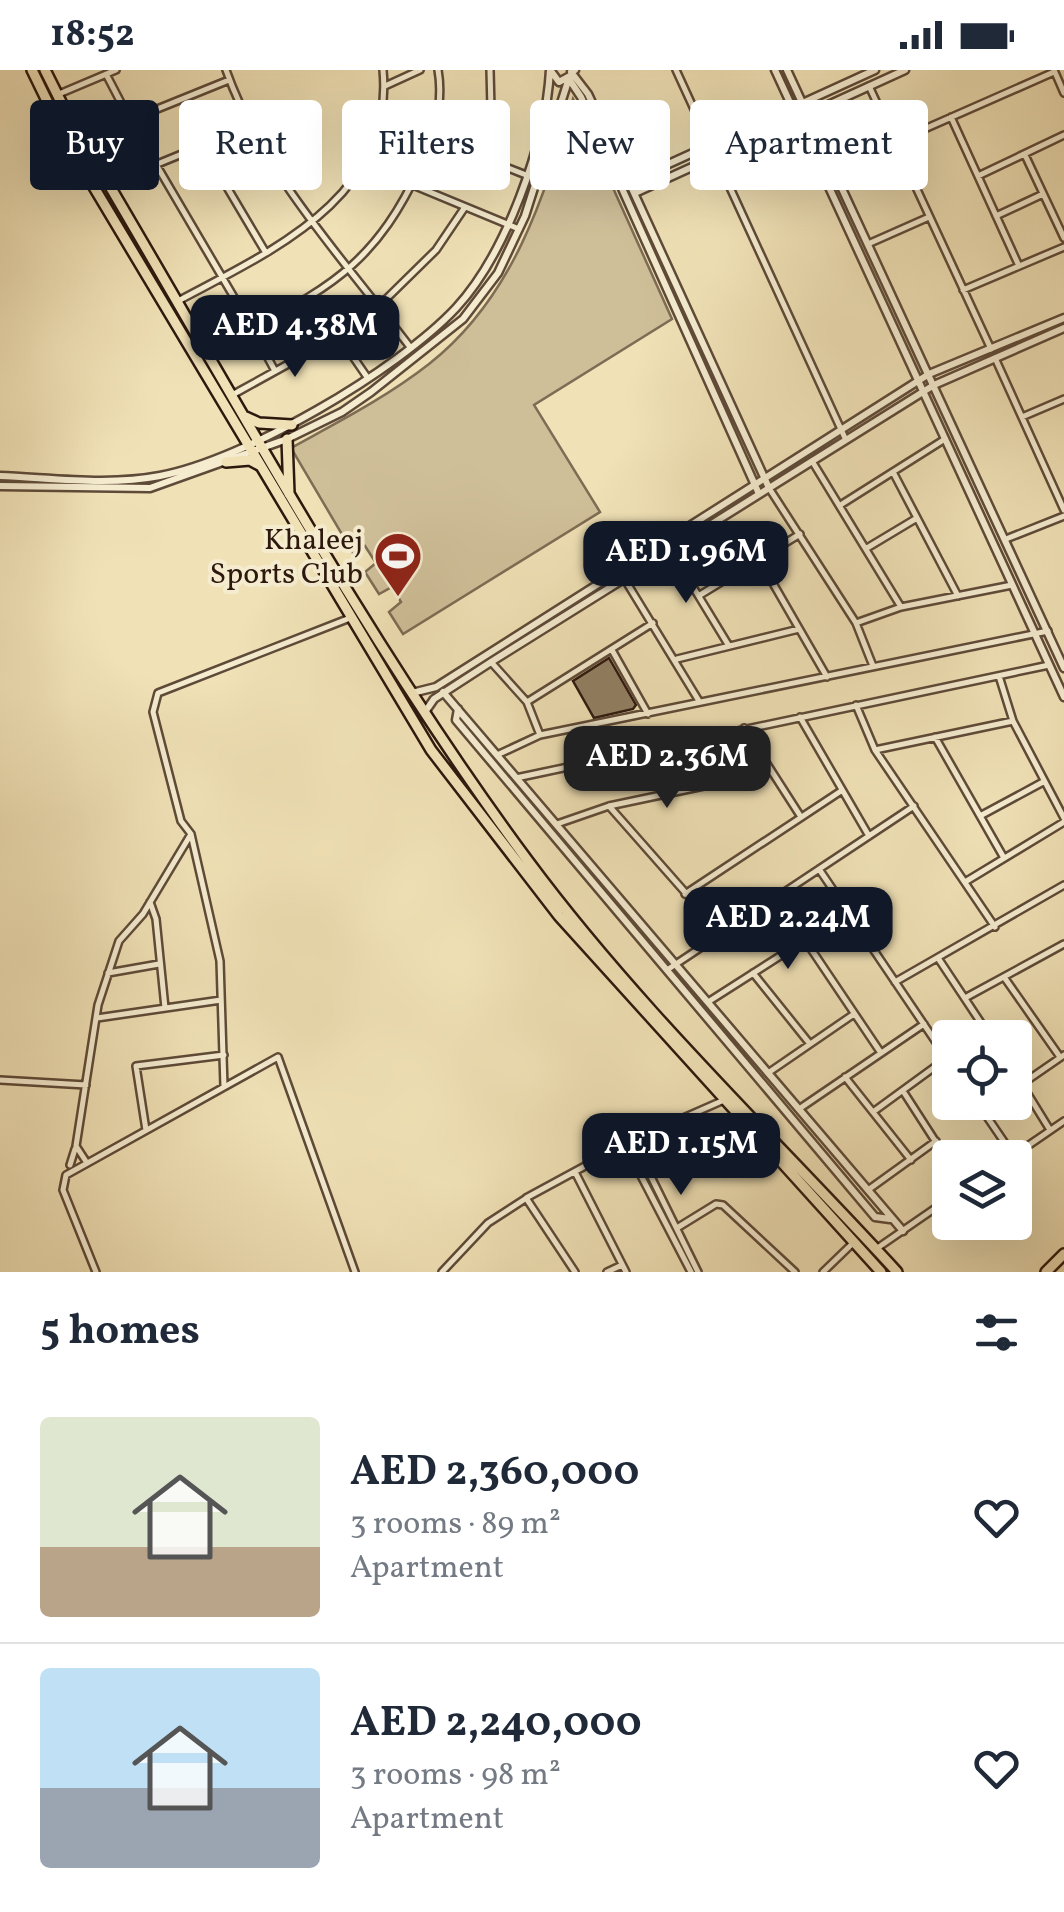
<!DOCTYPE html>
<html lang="en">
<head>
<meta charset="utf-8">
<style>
	body { margin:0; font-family:Vollkorn,serif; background:#f6f6f7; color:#1f2937; height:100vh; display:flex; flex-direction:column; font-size:38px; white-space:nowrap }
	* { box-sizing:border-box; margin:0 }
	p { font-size:32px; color:#747a83 }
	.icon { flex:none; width:55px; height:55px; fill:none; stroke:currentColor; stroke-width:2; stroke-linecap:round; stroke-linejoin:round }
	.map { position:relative; height:1202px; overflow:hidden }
	.drawer { display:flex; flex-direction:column; background:#fff; flex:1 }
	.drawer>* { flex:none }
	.hud { position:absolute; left:30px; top:30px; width:1005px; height:90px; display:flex; gap:20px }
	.fabs { position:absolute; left:932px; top:950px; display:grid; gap:20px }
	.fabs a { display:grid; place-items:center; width:100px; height:100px; border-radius:10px; background:#fff; box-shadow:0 10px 40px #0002; font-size:50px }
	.price { position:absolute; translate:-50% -85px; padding:0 22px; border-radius:20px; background:#111827; color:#fff; font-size:32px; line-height:65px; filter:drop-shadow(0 2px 5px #0008) }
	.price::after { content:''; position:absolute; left:50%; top:60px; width:30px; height:22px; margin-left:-15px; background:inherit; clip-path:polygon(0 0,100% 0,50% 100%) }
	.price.selected { background:#222; color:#fff }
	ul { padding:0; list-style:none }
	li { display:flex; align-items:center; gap:30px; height:250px; padding:0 40px }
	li+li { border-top:2px solid #e0e1e3 }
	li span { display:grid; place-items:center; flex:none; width:280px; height:200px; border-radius:10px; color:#555 }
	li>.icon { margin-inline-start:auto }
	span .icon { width:120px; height:120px; fill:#fffc; stroke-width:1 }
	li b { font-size:42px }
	h2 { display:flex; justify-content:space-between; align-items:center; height:120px; padding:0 40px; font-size:42px }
	.chip { padding:0 35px; border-radius:10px; background:#fff; box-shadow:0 10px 40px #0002; font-size:35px; line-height:90px }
	.chip.selected { background:#111827; color:#fff }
	.status { display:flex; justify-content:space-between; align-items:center; height:70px; padding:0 50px; background:#fff; direction:ltr }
	.status svg { height:28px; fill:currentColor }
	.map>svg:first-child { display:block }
	.green { fill:#cfbf99; stroke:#7e6c54; stroke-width:2.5 }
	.building { fill:#928165; stroke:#2d180e; stroke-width:2.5 }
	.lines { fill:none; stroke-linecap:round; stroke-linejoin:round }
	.minor-casing { stroke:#5e4a38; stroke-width:10 }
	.tertiary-casing { stroke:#5e4a38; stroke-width:11 }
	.primary-casing { stroke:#2d180e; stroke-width:14 }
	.minor { stroke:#f5ecd0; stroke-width:5 }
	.tertiary { stroke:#f5ecd0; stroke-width:6 }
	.primary { stroke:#f0e1b6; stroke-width:9 }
	.labels { text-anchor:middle; stroke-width:8; stroke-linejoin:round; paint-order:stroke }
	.poi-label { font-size:30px; fill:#2d180e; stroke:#f5ecd0; text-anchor:end }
</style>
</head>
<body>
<div class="status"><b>18:52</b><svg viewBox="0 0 49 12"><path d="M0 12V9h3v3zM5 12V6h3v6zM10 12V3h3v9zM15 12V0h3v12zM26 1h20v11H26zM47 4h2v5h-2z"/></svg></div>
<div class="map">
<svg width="1064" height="1202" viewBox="0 0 1064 1202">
	<rect width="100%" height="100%" fill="#f0e1b6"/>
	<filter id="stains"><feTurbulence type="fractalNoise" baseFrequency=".002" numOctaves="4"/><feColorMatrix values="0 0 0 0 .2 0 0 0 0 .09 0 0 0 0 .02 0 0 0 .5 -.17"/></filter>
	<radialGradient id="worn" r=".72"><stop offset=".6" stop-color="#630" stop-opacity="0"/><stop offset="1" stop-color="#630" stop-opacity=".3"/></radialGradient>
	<!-- green -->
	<path class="green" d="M573 29 672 249 534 335 600 442 403 564 389 542 401 532 392 517 379 524 365 502 376 493 365 476 353 483 291 378C338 352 387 327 429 294 513 228 544 128 573 29Z"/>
	<!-- building -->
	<path class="building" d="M609 588 636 635 633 639 594 648 573 611Z"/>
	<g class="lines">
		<!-- minor casing -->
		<g class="minor-casing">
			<path id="minor" d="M226 0C263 104 344 190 410 277
				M676 0 845 368
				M1054 0 1064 23
				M106 4 130 50
				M229 10 130 50 252 258C337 215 379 186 420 97 434 67 444 33 438 0
				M385 16 420 0
				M869 16 991 279
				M59 24 116 0
				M951 47 1019 196
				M433 68 526 105
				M895 72 1054 2
				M202 75 266 183
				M1025 85 1064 168
				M480 87 491 39 490 0
				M362 94 519 159
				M155 95 250 56
				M978 106 1064 65
				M996 146 1043 124
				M868 174 929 147
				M963 220 1064 177
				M312 227 367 307
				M178 231C271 181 395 128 383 0
				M379 236 436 180 465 137
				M253 260 275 301
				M995 288 1064 440
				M234 324 339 266
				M1022 347 1064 329
				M812 391 901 537
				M893 402 958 526
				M769 418 856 553 873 596
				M842 434 945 369
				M1006 469 1064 446
				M867 478 917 448
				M670 479 729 576
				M759 489 827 607
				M619 500 699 631
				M700 525 800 464
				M856 553 901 537 1012 515
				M612 580 648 644
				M677 589 799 559
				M491 592 527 632 540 665
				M999 606 1013 651 1064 748
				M527 632 653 553
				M856 635 875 680 995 857
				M800 647 869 766
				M744 658 801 747
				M935 667 1004 788
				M875 680 1013 651
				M497 685 540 665 1048 561
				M516 708 1049 595
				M609 736 721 863
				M980 746 1043 712
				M557 754 609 736 770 702
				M819 799 950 993
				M965 812 1064 752
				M685 824 841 721
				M150 832 156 849 165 938
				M805 870 881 983
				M938 888 991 968
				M667 900 914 736
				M108 903 159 894
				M753 903 810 974
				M1004 907 1060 987
				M895 912 1064 815
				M965 928 1064 874
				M708 932 849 842
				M97 948 221 930
				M768 1003 854 944
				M1015 1003 1050 1060
				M845 1007 911 1090
				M0 1010 86 1015
				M1022 1014 1064 985
				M224 1017 220 891 191 764 181 751 153 642 158 623 350 548
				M903 1021 950 1094
				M977 1032 1013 1085
				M799 1039 924 954
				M873 1042 947 988
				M146 1060 136 996 224 985
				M633 1070 698 1202
				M625 1075 691 1202
				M1010 1088 1064 1051
				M87 1093 76 1076 98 935 119 871 143 844 191 764
				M70 1095 75 1079
				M575 1102 626 1202
				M868 1120 936 1071
				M677 1158 716 1134 723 1135 795 1202
				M876 1179 950 1128
				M96 1202 63 1120 66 1105 278 987 355 1202
				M442 1202 488 1153 525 1129
				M575 1202 526 1128 633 1070 724 1030
				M607 1202 622 1195
				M823 1202 853 1173"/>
		</g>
		<!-- tertiary casing -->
		<g class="tertiary-casing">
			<path id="tertiary" d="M575 0 571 2 588 24 629 112 769 418
				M775 0 1064 627
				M787 0 1064 598
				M551 1 559 12 570 6
				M569 9 581 27 759 424
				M629 112 875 0
				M635 123 905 0
				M0 406C52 408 108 416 160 406 245 390 397 301 456 238 506 184 546 73 550 0
				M0 416 150 418 287 369 342 342 371 322 463 249 498 203 525 146 569 8
				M443 622 903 1161
				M412 623 436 617 929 304 1064 248
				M458 639 456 650 875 1147 890 1149
				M425 642 434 629 491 592 934 315 1064 258"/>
		</g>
		<!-- primary casing -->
		<g class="primary-casing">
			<path id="primary" d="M32 0 67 72 431 680 559 846 881 1202
				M45 0 67 44C218 295 353 555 528 791 637 938 773 1067 897 1202
				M246 347 259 353 292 355
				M287 369 289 424
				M226 392 250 390 261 396
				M1046 1202 1064 1184"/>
		</g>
		<!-- minor -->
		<use href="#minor" class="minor"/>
		<!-- tertiary -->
		<use href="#tertiary" class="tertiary"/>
		<!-- primary -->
		<use href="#primary" class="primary"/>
	</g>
	<!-- icons -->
	<defs>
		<g id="stadium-pin" transform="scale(2.5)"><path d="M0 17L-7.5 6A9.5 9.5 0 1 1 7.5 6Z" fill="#8f2418" stroke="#f5ecd0"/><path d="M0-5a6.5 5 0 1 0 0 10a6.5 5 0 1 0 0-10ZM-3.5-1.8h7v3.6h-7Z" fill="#fff"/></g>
	</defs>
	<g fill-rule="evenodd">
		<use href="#stadium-pin" x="398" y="486"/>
	</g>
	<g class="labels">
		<!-- poi labels -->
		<g class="poi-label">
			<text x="363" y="479">Khaleej<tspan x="363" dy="34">Sports Club</tspan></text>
		</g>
	</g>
	<rect width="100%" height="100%" filter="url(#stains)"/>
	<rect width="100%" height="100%" fill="url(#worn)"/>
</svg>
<div class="fabs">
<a><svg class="icon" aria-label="locate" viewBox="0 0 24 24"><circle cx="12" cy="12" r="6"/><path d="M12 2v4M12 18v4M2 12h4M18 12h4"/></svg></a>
<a><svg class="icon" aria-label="layers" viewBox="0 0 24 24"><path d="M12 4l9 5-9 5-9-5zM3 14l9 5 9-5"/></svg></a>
</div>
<b class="price" style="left:295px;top:310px">AED 4.38M</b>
<b class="price" style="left:686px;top:536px">AED 1.96M</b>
<b class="price selected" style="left:667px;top:741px">AED 2.36M</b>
<b class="price" style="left:788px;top:902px">AED 2.24M</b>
<b class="price" style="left:681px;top:1128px">AED 1.15M</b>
<div class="hud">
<a class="chip selected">Buy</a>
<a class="chip">Rent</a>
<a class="chip">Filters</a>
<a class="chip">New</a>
<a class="chip">Apartment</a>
</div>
</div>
<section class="drawer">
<h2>5 homes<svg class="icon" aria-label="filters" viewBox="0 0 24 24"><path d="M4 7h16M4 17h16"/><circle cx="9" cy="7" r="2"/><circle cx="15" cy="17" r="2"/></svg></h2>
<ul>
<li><span style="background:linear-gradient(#dfe7d0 65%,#b9a48a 0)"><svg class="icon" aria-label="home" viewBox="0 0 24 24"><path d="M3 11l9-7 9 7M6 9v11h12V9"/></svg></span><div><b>AED 2,360,000</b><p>3 rooms · 89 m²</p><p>Apartment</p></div><svg class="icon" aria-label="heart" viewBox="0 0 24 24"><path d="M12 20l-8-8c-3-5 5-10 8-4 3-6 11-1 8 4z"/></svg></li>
<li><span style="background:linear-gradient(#bfe0f5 60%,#9aa5b1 0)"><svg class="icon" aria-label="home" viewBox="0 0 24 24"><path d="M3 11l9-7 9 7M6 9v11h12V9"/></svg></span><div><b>AED 2,240,000</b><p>3 rooms · 98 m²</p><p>Apartment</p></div><svg class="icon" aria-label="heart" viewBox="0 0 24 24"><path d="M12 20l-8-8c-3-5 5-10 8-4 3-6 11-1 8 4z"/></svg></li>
</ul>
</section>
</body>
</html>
